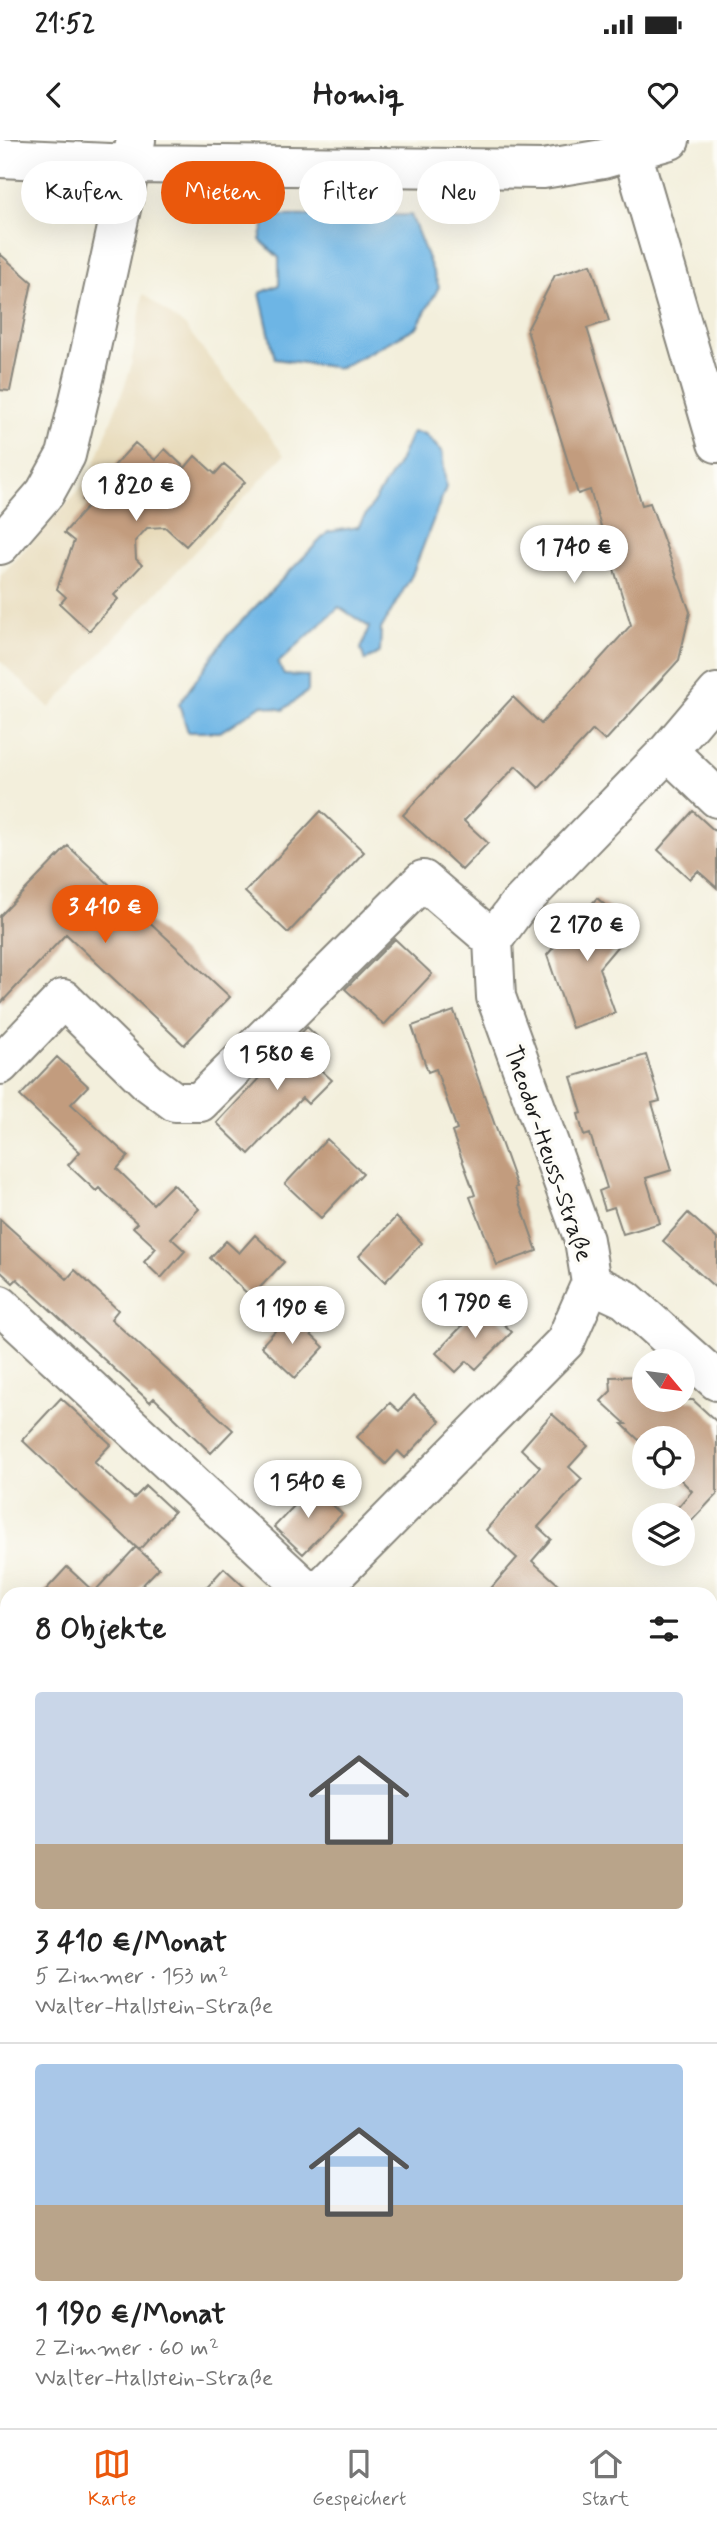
<!DOCTYPE html>
<html lang="de">
<head>
<meta charset="utf-8">
<style>
	body { margin:0; font-family:Mynerve,sans-serif; background:#f6f6f6; color:#222; height:100vh; display:flex; flex-direction:column; font-size:26px; white-space:nowrap }
	* { box-sizing:border-box; margin:0 }
	p { font-size:23px; color:#767676 }
	.icon { flex:none; width:38px; height:38px; fill:none; stroke:currentColor; stroke-width:2; stroke-linecap:round; stroke-linejoin:round }
	.map { position:relative; flex:1; overflow:hidden }
	.panel { position:absolute; left:0px; top:1447px; width:718px; height:842px; display:flex; flex-direction:column; background:#fff; border-radius:21px 21px 0 0; box-shadow:0 7px 28px #0002 }
	.panel>* { flex:none }
	.guide { position:absolute; left:21px; top:21px; width:676px; height:63px; display:flex; gap:14px }
	.needle { width:46px; rotate:119deg }
	.tools { position:absolute; left:632px; top:1209px; display:grid; gap:14px }
	.tools a { display:grid; place-items:center; width:63px; height:63px; border-radius:50%; background:#fff; box-shadow:0 7px 28px #0002; font-size:35px }
	.price { position:absolute; translate:-50% -60px; padding:0 16px; border-radius:24px; background:#fff; color:#222; font-size:23px; line-height:46px; filter:drop-shadow(0 2px 4px #0008) }
	.price::after { content:''; position:absolute; left:50%; top:42px; width:21px; height:16px; margin-left:-10px; background:inherit; clip-path:polygon(0 0,100% 0,50% 100%) }
	.price.active { background:#ea580c; color:#fff }
	ul { padding:0; list-style:none }
	li { display:grid; align-content:center; gap:14px; height:371px; padding:0 35px }
	li+li { border-top:2px solid #e0e0e0 }
	li span { display:grid; place-items:center; height:217px; border-radius:7px; color:#555 }
	li>.icon { margin-inline-start:auto }
	span .icon { width:126px; height:126px; fill:#fffc; stroke-width:1 }
	li b { font-size:30px }
	h2 { display:flex; justify-content:space-between; align-items:center; height:84px; padding:0 35px; font-size:30px }
	.chip { padding:0 24px; border-radius:32px; background:#fff; box-shadow:0 7px 28px #0002; font-size:24px; line-height:63px }
	.chip.active { background:#ea580c; color:#fff }
	.status { display:flex; justify-content:space-between; align-items:center; height:49px; padding:0 35px; background:#fff; direction:ltr }
	.status svg { height:19px; fill:currentColor }
	header { display:flex; justify-content:space-between; align-items:center; height:91px; padding:0 35px; background:#fff; font-size:32px; font-weight:800 }
	.dock { display:flex; justify-content:space-around; align-items:center; height:98px; border-top:2px solid #e0e0e0; background:#fff; font-size:19px; color:#767676 }
	.dock a { display:grid; justify-items:center; gap:4px }
	.dock .active { color:#ea580c }
	.map>svg:first-child { display:block }
	.built { fill:#e7daba }
	.forest { fill:#84ae65; stroke:#506540; stroke-width:2 }
	.water { fill:#6db5e5; stroke:#446880; stroke-width:2 }
	.building { fill:#c29c7e }
	.lines { fill:none; stroke-linecap:round; stroke-linejoin:round }
	.minor-casing { stroke:#88867c; stroke-width:42 }
	.minor { stroke:#fff; stroke-width:38 }
	.labels { text-anchor:middle; stroke-width:7; stroke-linejoin:round; paint-order:stroke }
	.street-label { font-size:24px; fill:#1c1c1c; stroke:#fdfcf7 }
</style>
</head>
<body>
<div class="status"><b>21:52</b><svg viewBox="0 0 49 12"><path d="M0 12V9h3v3zM5 12V6h3v6zM10 12V3h3v9zM15 12V0h3v12zM26 1h20v11H26zM47 4h2v5h-2z"/></svg></div>
<header><svg class="icon" aria-label="back" viewBox="0 0 24 24"><path d="M15 5l-7 7 7 7"/></svg>Homiq<svg class="icon" aria-label="heart" viewBox="0 0 24 24"><path d="M12 20l-8-8c-3-5 5-10 8-4 3-6 11-1 8 4z"/></svg></header>
<div class="map">
<svg width="717" height="2288" viewBox="0 0 717 2288">
	<rect width="100%" height="100%" fill="#fdfcf7"/>
	<filter id="ink" filterUnits="userSpaceOnUse"><feTurbulence type="fractalNoise" baseFrequency=".0143" numOctaves="2"/><feDisplacementMap in="SourceGraphic" scale="14" xChannelSelector="R" yChannelSelector="G"/><feConvolveMatrix kernelMatrix="1 2 1 2 8 2 1 2 1" color-interpolation-filters="sRGB"/></filter>
	<filter id="wash" filterUnits="userSpaceOnUse"><feTurbulence type="fractalNoise" baseFrequency=".00686" numOctaves="4" result="noise"/><feDisplacementMap in="SourceGraphic" scale="28" xChannelSelector="R" yChannelSelector="G"/><feGaussianBlur stdDeviation="1.57" result="paint"/><feColorMatrix in="noise" values="0 0 0 0 0 0 0 0 0 0 0 0 0 0 0 0 0 1.4 0 .05"/><feComposite in="paint" operator="in"/></filter>
	<g filter="url(#wash)">
		<rect width="100%" height="100%" fill="#f3efdc"/>
		<!-- built -->
		<path class="built" d="M143 154 185 186 284 315 50 568 0 521V436L89 339 130 231Z"/>
		<!-- forest -->
		<path class="forest" d="M717 1508V1856L711 1880 710 1523Z
			M0 1673 7 1678V2157L0 2145Z
			M19 2282H601L599 2288H16Z"/>
		<!-- water -->
		<path class="water" d="M411 75 439 147 417 187 340 228 275 219 260 153 279 145V118L260 100 267 76Z
			M412 292 425 294 442 312 446 347 412 435 381 489 380 512 365 521 361 509 369 487 339 467 278 523 284 535 308 536V551L283 570 262 565 220 592H188L179 564 227 496 328 392 358 387 399 322Z"/>
		<g id="blocks">
			<!-- building -->
			<path class="building" d="M0 114 32 142 10 251 0 250Z
				M591 124 609 181 587 188 642 365 650 363 690 472 679 520 605 601 593 590 539 648 516 626 464 681 488 703 462 730 403 675 513 557 541 584 631 485 590 350 578 354 527 190 555 135Z
				M135 303 155 320 165 309 185 328 195 316 215 334 224 324 245 342 186 406 165 387 147 388 135 401 136 419 142 425 114 455 118 459 89 491 60 464 66 457 57 449 74 401 64 393 89 365 83 360Z
				M321 671 364 712 288 793 245 752Z
				M693 671 717 693V748L698 731 690 739 658 710Z
				M68 706 230 857 184 905 66 794 0 864V776Z
				M597 758 632 789 599 828 615 873 572 888 547 815Z
				M395 799 432 834 384 885 345 849Z
				M454 871 517 1047 515 1048 537 1111 497 1125 470 1057 475 1055 452 992 457 990 436 929 428 932 412 886Z
				M307 887 327 906 312 922 332 940 308 964 302 958 249 1014 217 983Z
				M646 915 660 961 652 963 672 1030 646 1038 660 1083 623 1094 614 1067 605 1070 599 1051 607 1048 590 994 584 996 578 974 582 973 571 937Z
				M57 917 88 946 71 964 128 1016 117 1029 153 1064 173 1044 199 1069 171 1098 185 1111 161 1138 144 1122 156 1108 133 1087 137 1083 99 1048 96 1051 68 1025 80 1012 20 956Z
				M327 999 363 1033 321 1078 285 1044Z
				M688 1073 717 1099V1149L663 1101Z
				M396 1077 422 1103 385 1142 359 1116Z
				M0 1079 67 1139 75 1130 118 1170 111 1179 233 1290 211 1313 154 1258 150 1262 17 1139 13 1143 0 1131Z
				M255 1095 284 1122 251 1157 210 1118 226 1101 239 1113Z
				M483 1164 512 1192 476 1229 467 1221 456 1232 436 1213Z
				M290 1175 324 1207 295 1238 261 1206Z
				M644 1236V1260H693L717 1282V1354L682 1391V1376H670L692 1351 678 1337H682V1298H644V1305L622 1284H626L601 1261 611 1251 610 1237Z
				M414 1255 440 1281 405 1318 398 1311 386 1324 357 1297 390 1263 399 1271Z
				M61 1258 111 1304 94 1322 134 1358 146 1346 174 1372 139 1410 22 1300Z
				M552 1274 588 1306 569 1327 582 1339 538 1387 551 1399 532 1421 569 1454H486L517 1418 486 1390 540 1327 521 1309Z
				M313 1346 342 1374 303 1414 274 1387Z
				M136 1407 159 1428 134 1454H42L67 1427 94 1452Z
				M224 1428 252 1454H200Z"/>
		</g>
	</g>
	<g filter="url(#ink)">
		<use href="#blocks" fill-opacity="0" stroke="#88867c" stroke-width="2"/>
		<g class="lines">
			<!-- minor casing -->
			<g class="minor-casing">
				<path id="minor" d="M632 12 717 303
					M0 18 131 24 543 29 603 19 670 0
					M0 405 45 353 66 315 87 226 136 0
					M668 611 717 658
					M0 925 63 859 148 942 175 962H200L423 740 493 800
					M591 1143 625 1159 717 1241
					M0 1165 311 1454
					M316 1454 565 1202 591 1143 584 1100 496 857 493 800 517 767 668 611 717 553"/>
			</g>
			<!-- minor -->
			<use href="#minor" class="minor"/>
		</g>
	</g>
	<g class="labels">
		<!-- street labels -->
		<g class="street-label">
			<text transform="translate(549 1013) rotate(71)" y="8">Theodor-Heuss-Straße</text>
		</g>
	</g>
</svg>
<div class="tools">
<a><svg class="needle" viewBox="-14 -14 28 28"><path d="M0-13l5 13h-10z" fill="#e53935"/><path d="M0 13l5-13h-10z" fill="#767676"/></svg></a>
<a><svg class="icon" aria-label="locate" viewBox="0 0 24 24"><circle cx="12" cy="12" r="6"/><path d="M12 2v4M12 18v4M2 12h4M18 12h4"/></svg></a>
<a><svg class="icon" aria-label="layers" viewBox="0 0 24 24"><path d="M12 4l9 5-9 5-9-5zM3 14l9 5 9-5"/></svg></a>
</div>
<b class="price" style="left:136px;top:383px">1 820 €</b>
<b class="price" style="left:574px;top:445px">1 740 €</b>
<b class="price active" style="left:105px;top:805px">3 410 €</b>
<b class="price" style="left:587px;top:823px">2 170 €</b>
<b class="price" style="left:277px;top:952px">1 580 €</b>
<b class="price" style="left:475px;top:1200px">1 790 €</b>
<b class="price" style="left:292px;top:1206px">1 190 €</b>
<b class="price" style="left:308px;top:1380px">1 540 €</b>
<div class="guide">
<a class="chip">Kaufen</a>
<a class="chip active">Mieten</a>
<a class="chip">Filter</a>
<a class="chip">Neu</a>
</div>
<section class="panel">
<h2>8 Objekte<svg class="icon" aria-label="filters" viewBox="0 0 24 24"><path d="M4 7h16M4 17h16"/><circle cx="9" cy="7" r="2"/><circle cx="15" cy="17" r="2"/></svg></h2>
<ul>
<li><span style="background:linear-gradient(#c9d6e8 70%,#b9a48a 0)"><svg class="icon" aria-label="home" viewBox="0 0 24 24"><path d="M3 11l9-7 9 7M6 9v11h12V9"/></svg></span><div><b>3 410 €/Monat</b><p>5 Zimmer · 153 m²</p><p>Walter-Hallstein-Straße</p></div></li>
<li><span style="background:linear-gradient(#a9c7e8 65%,#b9a48a 0)"><svg class="icon" aria-label="home" viewBox="0 0 24 24"><path d="M3 11l9-7 9 7M6 9v11h12V9"/></svg></span><div><b>1 190 €/Monat</b><p>2 Zimmer · 60 m²</p><p>Walter-Hallstein-Straße</p></div></li>
</ul>
</section>
</div>
<nav class="dock">
<a class="active"><svg class="icon" aria-label="map" viewBox="0 0 24 24"><path d="M3 6l6-2 6 2 6-2v14l-6 2-6-2-6 2zM9 4v14M15 6v14"/></svg>Karte</a>
<a><svg class="icon" aria-label="saved" viewBox="0 0 24 24"><path d="M7 4h10v16l-5-4-5 4z"/></svg>Gespeichert</a>
<a><svg class="icon" aria-label="home" viewBox="0 0 24 24"><path d="M3 11l9-7 9 7M6 9v11h12V9"/></svg>Start</a>
</nav>
</body>
</html>
